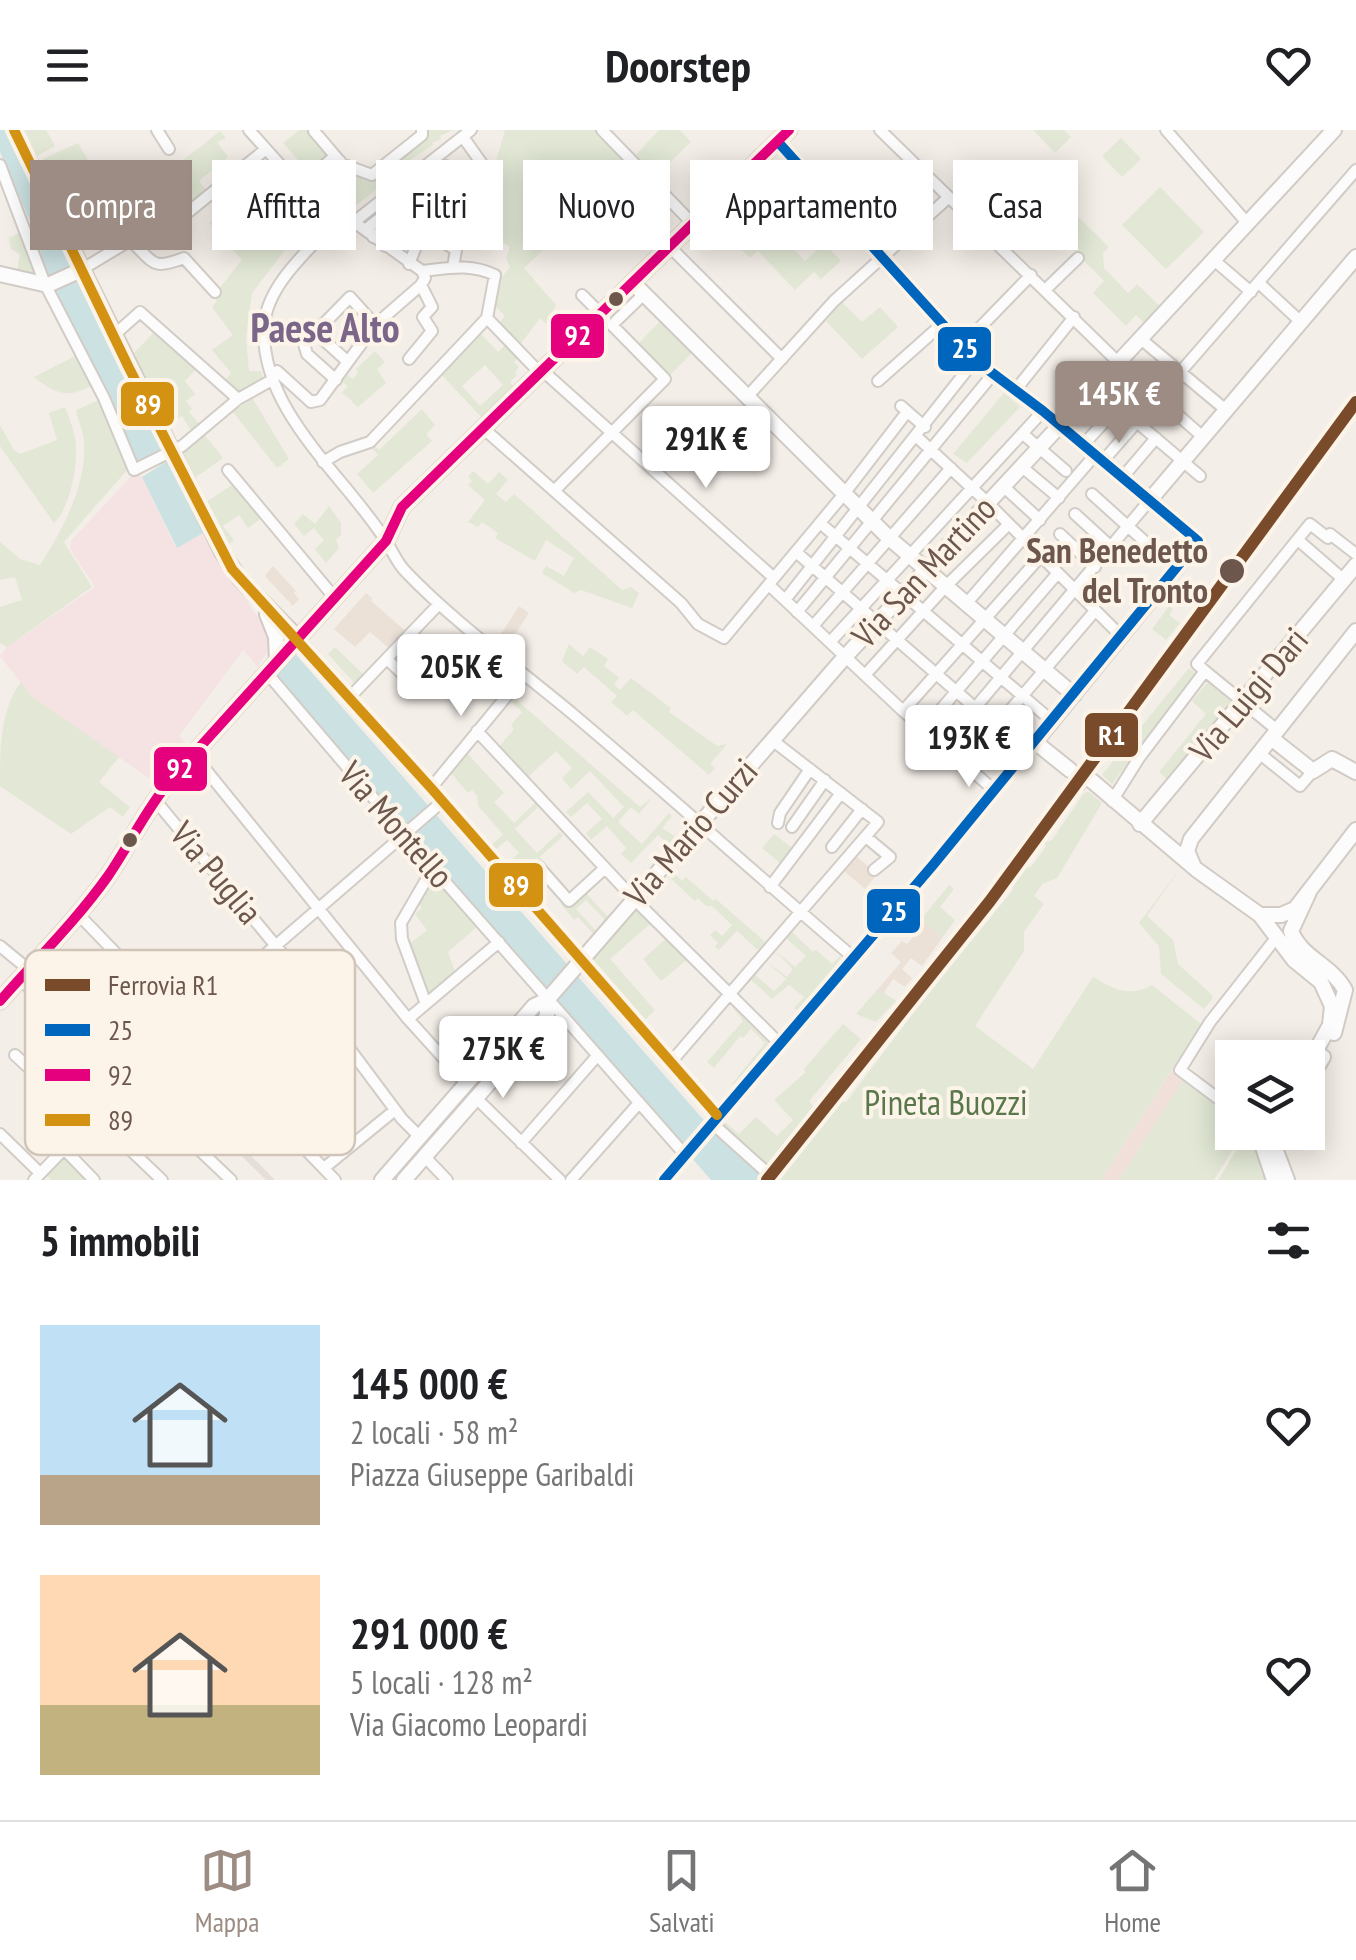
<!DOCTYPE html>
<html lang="it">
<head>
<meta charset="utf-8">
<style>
	body { margin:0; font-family:"PT Sans Narrow",sans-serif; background:#f6f6f6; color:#202124; height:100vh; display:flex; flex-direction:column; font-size:38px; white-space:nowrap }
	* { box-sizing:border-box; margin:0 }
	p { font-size:32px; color:#757577 }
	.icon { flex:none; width:55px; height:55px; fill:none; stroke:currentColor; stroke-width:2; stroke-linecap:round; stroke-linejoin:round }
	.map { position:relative; height:1050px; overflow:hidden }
	.sheet { display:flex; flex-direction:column; background:#fff; flex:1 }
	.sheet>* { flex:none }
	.top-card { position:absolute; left:30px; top:30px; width:1298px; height:90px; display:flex; gap:20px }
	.tools { position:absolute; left:1215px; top:910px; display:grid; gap:20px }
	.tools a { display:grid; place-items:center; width:110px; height:110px; border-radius:0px; background:#fff; box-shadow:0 5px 25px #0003; font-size:50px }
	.price { position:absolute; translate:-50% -85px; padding:0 22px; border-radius:10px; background:#fff; color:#222; font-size:32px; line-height:65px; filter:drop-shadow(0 2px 5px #0008) }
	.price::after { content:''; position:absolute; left:50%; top:60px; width:30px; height:22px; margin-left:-15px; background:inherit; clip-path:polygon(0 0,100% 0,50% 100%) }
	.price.active { background:#9c8c83; color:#fff }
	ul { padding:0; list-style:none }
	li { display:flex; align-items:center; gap:30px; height:250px; padding:0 40px }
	li span { display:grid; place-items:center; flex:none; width:280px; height:200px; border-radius:0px; color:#555 }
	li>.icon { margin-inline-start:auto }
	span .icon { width:120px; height:120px; fill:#fffc; stroke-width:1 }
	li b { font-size:42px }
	h2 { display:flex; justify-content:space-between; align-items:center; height:120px; padding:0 40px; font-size:42px }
	.tag { padding:0 35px; border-radius:0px; background:#fff; box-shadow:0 5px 25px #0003; font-size:35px; line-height:90px }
	.tag.active { background:#9c8c83; color:#fff }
	header { display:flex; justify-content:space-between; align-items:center; height:130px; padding:0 40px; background:#fff; font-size:45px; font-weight:600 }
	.dock { display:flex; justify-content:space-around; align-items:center; height:140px; border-top:2px solid #e0e0e0; background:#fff; font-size:28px; color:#757577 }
	.dock a { display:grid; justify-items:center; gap:5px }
	.dock .active { color:#9c8c83 }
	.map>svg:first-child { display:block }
	.residential { fill:#ece1d6 }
	.commercial { fill:#f1e0da }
	.industrial { fill:#e5ded9 }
	.medical { fill:#f5e2e2 }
	.green { fill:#e2e8d5; fill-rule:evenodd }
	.water { fill:#cce1e2 }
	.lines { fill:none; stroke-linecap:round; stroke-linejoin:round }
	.secondary-tunnel { stroke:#d2c8c1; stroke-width:14; stroke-dasharray:14 7; stroke-linecap:butt }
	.street-casing { stroke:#d2ccc7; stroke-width:14 }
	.secondary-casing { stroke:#d2cbc5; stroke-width:18 }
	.primary-casing { stroke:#d3cac6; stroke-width:19 }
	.street { stroke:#fdfcfc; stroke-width:10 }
	.secondary { stroke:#fdfcfc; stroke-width:14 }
	.primary { stroke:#f0ebe5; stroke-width:15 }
	.bus-1-casing { stroke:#fcf4e9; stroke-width:18 }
	.bus-2-casing { stroke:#fcf4e9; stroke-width:18 }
	.bus-3-casing { stroke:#fcf4e9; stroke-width:18 }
	.bus-1 { stroke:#0065bd; stroke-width:10 }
	.bus-2 { stroke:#e5007d; stroke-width:10 }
	.bus-3 { stroke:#d49213; stroke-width:10 }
	.rail-1-casing { stroke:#fcf4e9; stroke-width:20 }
	.rail-1 { stroke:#7a4b2a; stroke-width:12 }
	.bus-dot { fill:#6d574d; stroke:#fcf4e9; stroke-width:4 }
	.labels { text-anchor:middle; stroke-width:8; stroke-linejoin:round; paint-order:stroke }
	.stop-label { font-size:35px; font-weight:bold; fill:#6d574d; stroke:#fcf4e9; text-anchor:end }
	.street-label { font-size:35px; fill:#6d574d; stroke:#fcf4e9 }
	.park-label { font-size:35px; fill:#59774a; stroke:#fcf4e9 }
	.quarter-label { font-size:40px; font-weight:bold; fill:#7b668a; stroke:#fcf4e9 }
	.key { fill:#fcf4e9; stroke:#d1c5ba; stroke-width:2.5 }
	.key-label { font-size:28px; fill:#6d574d }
	.line-badge { stroke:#fcf4e9; stroke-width:4 }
	.badge-label { font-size:28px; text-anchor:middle; font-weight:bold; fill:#fff }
</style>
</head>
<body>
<header><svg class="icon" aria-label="menu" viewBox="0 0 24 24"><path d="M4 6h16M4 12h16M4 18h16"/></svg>Doorstep<svg class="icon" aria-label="heart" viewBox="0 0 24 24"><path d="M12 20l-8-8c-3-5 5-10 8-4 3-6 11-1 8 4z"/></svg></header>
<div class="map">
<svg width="1356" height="1050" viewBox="0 0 1356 1050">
	<rect width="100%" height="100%" fill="#f4eee8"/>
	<!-- residential -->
	<path class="residential" d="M273 436 296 461 294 463 299 469 293 476 265 446Z
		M366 463 372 468 371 471 408 503 391 520 370 502 355 517 334 499Z
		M519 476 529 483 506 518 497 510Z
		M856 726 877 744 865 759 843 740Z
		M906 776 943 807 922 836 911 828 902 839 912 848 905 857 893 849 884 863 878 859 901 832 891 823 902 811 907 814 920 799 902 782Z"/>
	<!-- commercial -->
	<path class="commercial" d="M1173 938 1186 946 1119 1050H1101Z"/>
	<!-- industrial -->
	<path class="industrial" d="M220 994 275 1050H266L215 1000Z"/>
	<!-- medical -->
	<path class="medical" d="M138 339 176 418 202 404 268 502 272 514 258 537 243 520 179 606 184 611 153 651 31 566 0 526 7 517 95 457 70 419 71 411Z"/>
	<!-- green -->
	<path class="green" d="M25 0H46L55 16 37 26Z
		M299 0H309L329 23 309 43 283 13Z
		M427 0H453L440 6 441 9 432 13 433 15 407 32 408 35 390 45 391 48 350 80 323 50 339 37 347 46 359 45 370 50 427 5Z
		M505 0H595L630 37 524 138 556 175 546 194 540 188 519 216 498 194 505 186 492 173 499 145 502 147 510 137 506 128 510 117 491 104 500 84 484 74Z
		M659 0H680L691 12 656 46 635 26Z
		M1033 0H1064L1071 7 1055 23Z
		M220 1 226 8 217 12 228 27 199 51 208 63 191 78 176 79 160 52 163 46Z
		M1121 8 1141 29 1122 47 1102 26Z
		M78 13 100 50 84 59 73 40 52 51 43 29Z
		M278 37 288 49 281 56 274 50 254 69 270 87 285 72 282 67 295 55 305 66 286 84 301 99 252 163 246 207 249 241H261L263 249 238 262 225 251 231 243 212 220 233 205 212 177 217 171 214 165 242 130 209 93Z
		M1042 51 1109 117 1103 124 1104 138 1128 163 1137 154 1162 178 1146 195 1136 185 1126 196 1093 163 1104 151 1023 70Z
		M1160 57 1204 102 1166 139 1122 95Z
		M757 80 805 131 824 113 841 131 821 149 814 142 795 160 758 121 750 128 741 119 750 110 739 98Z
		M27 99 45 154 16 147 20 124 11 119 9 108Z
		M842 172 862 192 880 177 898 197 862 229 826 191Z
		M663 188 695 220 670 245 639 213Z
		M156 200 198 237 185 251 195 264 186 271 192 279 189 282 200 295 192 302 182 286 166 296 132 225Z
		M478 201 498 222 508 212 521 225 514 232 519 237 515 242 517 245 510 252 515 258 483 289 439 242ZM485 235 503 255 480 276 462 256Z
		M375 221 385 232 377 239 386 253 358 277 342 262 348 256 340 250 345 243 353 249 358 242 356 239Z
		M77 225 92 255C69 269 54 264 34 247Z
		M1004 263 1020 277 967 333 953 324Z
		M253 269 289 329 277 338 232 281Z
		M99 270 129 338 64 412 92 457 7 517 0 513V477L22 470 15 447 0 450V412L20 429 40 435C63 399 87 355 84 311 83 301 78 290 76 280Z
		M65 277C69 287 73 298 75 308 79 331 71 377 54 393L0 316V295L14 320 20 324 57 310 49 283Z
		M422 279 435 295 426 304 432 311 373 363 357 344 378 325 369 315 372 313 379 320Z
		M203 303 223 328 193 349 178 324Z
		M473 341 488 354 499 342 508 350 496 364 506 372 514 364 622 460 631 457 639 463 632 478 581 460 574 463 542 443 546 436 564 446 574 428 546 410 535 431 495 408 498 403 482 392 478 397 468 392 485 370 468 355 472 351 468 347Z
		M235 353 263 387 248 398 239 385 223 396 234 410 228 415 206 372Z
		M329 376 341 393V405L336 410 339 418 326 433 315 419 324 410 314 398 304 406 294 394 303 384 315 394Z
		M1169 476 1173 479 1169 485 1180 493 1166 510 1152 499Z
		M569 514 583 526 590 517 608 529 604 536 619 548 614 554 620 560 631 548 671 578 669 582 717 616 727 614 710 634 715 638 709 645 633 580 627 586 611 572 617 566 584 537 577 544 562 531Z
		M335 517 366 547 357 556 328 524Z
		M1189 538 1195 543 1112 654 1102 645Z
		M21 552 31 566 119 627 99 652 130 677 123 687 110 677 71 704 0 656C0 621 0 579 21 552Z
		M1208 552 1232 573 1169 651 1159 642 1206 584 1192 571Z
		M513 567 640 677 652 668 639 684 631 677 618 692 642 714 669 683 672 686 662 698 679 709 672 717 658 705 631 733 621 724 626 718 607 696 591 710 586 703 602 689 587 673 571 687 566 682 588 662 613 688 624 677 590 641 571 659 562 648 572 638 556 621 528 647 499 617 514 599 511 595 522 582 510 570Z
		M465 621 504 663 494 672 514 693 536 672 539 676 515 699 537 723 560 702 563 706 540 727 545 733 539 738 544 742 528 757 522 750 525 747 530 751 539 743 523 728 514 741 508 733 519 723 507 710 496 719 492 715 503 704 478 676 477 666 472 660 468 663 450 642Z
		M1089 662 1102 673 1057 748 1042 754 1034 766 1044 774 1024 802V821L975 896 1033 939 1093 847C1114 859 1129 868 1152 855L1201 894 1101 1050H780L840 972H846L930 861 1013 760V753L1024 738 1031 737 1046 717 1045 713 1052 710 1084 663Z
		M774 704 794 719 781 734 762 718Z
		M1182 736 1147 786 1173 810 1178 834 1211 864 1213 868 1204 879 1161 844 1159 816 1139 793Z
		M670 740 682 751 686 747 713 771 716 769 765 812 758 820 737 801 719 820 715 817 718 813 710 805 715 800 722 806 732 795 712 776H706L698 768 695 771 667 745Z
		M602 741 628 768 626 770 603 745 593 754 595 756 587 764 608 787 606 791 586 770 576 779 598 803 595 806 578 787 574 790 561 774Z
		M435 750 478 796 448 822 455 842 426 868 408 815 427 800 415 784 422 778 419 774Z
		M949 755 954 759 940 777 955 790 943 807 921 789Z
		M635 777 651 793 610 829 655 880 642 893 588 832Z
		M792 802 813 822 816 820 832 834 840 826 843 829 799 882 794 878 804 867 789 855 772 869 751 850 754 844 774 861 786 849 766 831 787 847 793 839 775 821 795 837 806 826 786 808Z
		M666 809 688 829 661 851 643 829Z
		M878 859 896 871 876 892 856 884Z
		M731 875 770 915 734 956 732 954 765 913 751 899 743 908 740 906 714 938 707 932 743 891Z
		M540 880 542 885 461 977 456 972Z
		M843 894 861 909 809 971 814 977 766 1037 722 995 725 992 739 1004 756 987 777 1006 793 990 774 970 806 942 804 939Z
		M1183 950 1232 986V1002L1243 1003 1214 1050H1119Z
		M1247 1003H1254L1269 1050H1218Z
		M64 1025 88 1050H51L46 1045Z"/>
	<!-- water -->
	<path class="water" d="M0 0H12L74 135 49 148 33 98 0 22Z
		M77 145 163 319 137 333 52 156Z
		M169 330 205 402 177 418 142 347Z
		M291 519 701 987 766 1050H711L269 543Z"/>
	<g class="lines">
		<!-- secondary-tunnel -->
		<path class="secondary-tunnel" d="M1070 640 1088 656"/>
		<!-- street casing -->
		<g class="street-casing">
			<path id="street" d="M157 0 169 19
				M249 0 333 94
				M602 0 692 93
				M880 0 1120 234 1203 307
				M1166 0 1248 94
				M314 1 342 34 372 45 422 5V0
				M463 7 485 38
				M0 35 45 154 104 268 134 340 182 316 238 269 272 250 277 241 311 272 320 270 375 195 421 155 425 148 422 141
				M165 39 154 53 176 92
				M312 46 335 26
				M317 52 340 31
				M428 80 449 93 459 70 452 61
				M354 92 471 0
				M333 94C306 122 265 158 264 198 261 282 345 346 386 411 393 422 397 433 406 442 457 495 518 538 574 585 668 664 760 748 854 828
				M333 94 354 92 422 141
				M365 100 446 36
				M373 107 426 65
				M131 111C155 134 152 140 184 128L215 162
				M385 116 474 46
				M669 116 782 229
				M1215 131 1251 162
				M409 134 421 104H431L456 120 453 137
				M81 140 144 102 176 92 266 19
				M422 141C449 138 470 133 495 145L487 188 540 243
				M1259 153 1301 192
				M1045 160 1078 128
				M582 165 605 188
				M315 202 347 231
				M113 206 140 182 238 269
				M1142 210 1226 280
				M962 216 1031 145
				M409 229 432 201 423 187 432 177 421 155
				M543 241 774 448
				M336 250 307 224 304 214 350 167 375 195
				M878 251 941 195
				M1097 258 1200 346
				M1014 262 1074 187
				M747 267 834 171 949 67
				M901 276 925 297
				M484 299 681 473 698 494 724 508 844 364 907 282
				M1023 304 1066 341
				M917 307 988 373 1121 506
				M1083 315 1119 276
				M1103 331 1356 40
				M323 332 340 322 370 312 487 188
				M1022 337 1059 368
				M228 340 334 467
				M1122 348 1156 308
				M1004 357 1040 390
				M555 360 665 249 612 195 645 163
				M1092 364 1153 419
				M1075 384 1110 416
				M820 393 1052 591
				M1060 404 1095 437
				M1298 410 1344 450
				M796 422 1026 622
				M769 455 903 581 994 660
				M785 470 975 230
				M966 474 1095 325
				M797 482 993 244
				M813 496 951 338
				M298 508 717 985
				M830 512 1043 281
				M387 529 419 560
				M1205 541 1277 600
				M267 543 433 738 686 1026
				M865 545 946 456 1009 394
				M350 567 439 474
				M903 581 1040 427
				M924 599 1057 444
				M477 601 635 770 780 914
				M943 616 1149 371
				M1259 623 1300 656 1313 641
				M193 624 408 889 466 953
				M964 634 1094 482
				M431 658 524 545
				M155 670 334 886 346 914 402 989 420 1007
				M1112 671 1139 628 1205 541 1197 534 1310 394 1328 408 1330 404 1356 424
				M778 693 780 683 810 639
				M792 697 825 650
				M866 707 890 727 874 740
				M832 717 862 679
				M539 737 569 771 605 738
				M770 757 841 663
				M78 784 335 1050
				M0 816 28 839
				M20 849 231 1050
				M426 874 402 809 401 793 433 738
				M408 889 499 812
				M15 925 89 994
				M671 932 878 692 772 610
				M476 968 560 1050
				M1232 979 1180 940 1210 892 1276 808 1282 810
				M96 987 162 1050
				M713 994 763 1039
				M0 1004 40 1043
				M521 1013 597 926
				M64 1019 94 1050
				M425 1027 447 1050
				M324 1038 395 980
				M34 1050 185 894 443 671
				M571 1050 639 973
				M664 1050 1035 612"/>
		</g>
		<!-- secondary casing -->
		<g class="secondary-casing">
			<path id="secondary" d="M14 0 222 422 240 449 298 508
				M778 12 975 230 1043 281 1198 411 1035 612 1070 640
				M0 144 48 155 81 140
				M633 153 889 408 1074 565
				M1149 371 1356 127
				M267 484 276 507 277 531
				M1271 608 1313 641 1332 629 1356 642
				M1092 651 1197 740 1260 785 1294 830 1321 852 1332 876 1330 895 1308 935
				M1140 694 1356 435
				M1193 735 1187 721 1191 709 1356 501
				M1309 762 1291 801C1301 828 1332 835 1345 860L1334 903
				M1260 785H1281L1295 779 1356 700
				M1308 952 1323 927
				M1258 1002 1274 1050
				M1276 1002V1021L1287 1050
				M382 1050 534 876 547 870 843 529 1334 0
				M404 1050 547 887V870"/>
		</g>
		<!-- primary casing -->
		<g class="primary-casing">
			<path id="primary" d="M0 871C36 830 76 791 108 746 130 714 146 679 172 648L386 411 402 377 789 0"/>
		</g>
		<!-- street -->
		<use href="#street" class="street"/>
		<!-- secondary -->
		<use href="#secondary" class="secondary"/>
		<!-- primary -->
		<use href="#primary" class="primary"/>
		<!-- bus-1 casing -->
		<g class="bus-1-casing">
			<path id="bus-1" d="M664 1050 933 735 1198 411 1043 281 975 230 778 12"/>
		</g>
		<!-- bus-2 casing -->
		<g class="bus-2-casing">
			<path id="bus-2" d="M0 871C36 830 76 791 108 746 130 714 146 679 172 648L386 411 402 377 789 0"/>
		</g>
		<!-- bus-3 casing -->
		<g class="bus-3-casing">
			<path id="bus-3" d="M14 0 129 238 232 439 431 658 717 985"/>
		</g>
		<!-- bus-1 -->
		<use href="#bus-1" class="bus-1"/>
		<!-- bus-2 -->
		<use href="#bus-2" class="bus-2"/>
		<!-- bus-3 -->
		<use href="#bus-3" class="bus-3"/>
		<!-- rail-1 casing -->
		<g class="rail-1-casing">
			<path id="rail-1" d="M767 1050 990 771 1356 272"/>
		</g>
		<!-- rail-1 -->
		<use href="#rail-1" class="rail-1"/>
	</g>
	<!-- markers -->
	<g class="bus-dot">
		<circle cx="616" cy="169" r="9"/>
		<circle cx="1232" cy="441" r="14"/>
		<circle cx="130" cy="710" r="9"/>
	</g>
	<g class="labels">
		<!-- stop labels -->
		<g class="stop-label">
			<text x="1208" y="433">San Benedetto<tspan x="1208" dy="40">del Tronto</tspan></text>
		</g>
		<!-- street labels -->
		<g class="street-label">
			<text transform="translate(924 442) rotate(-47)" y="12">Via San Martino</text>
			<text transform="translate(1249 565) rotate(-50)" y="12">Via Luigi Dari</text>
			<text transform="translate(396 695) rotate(49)" y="12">Via Montello</text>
			<text transform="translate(691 703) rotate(-49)" y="12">Via Mario Curzi</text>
			<text transform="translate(216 743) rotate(50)" y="12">Via Puglia</text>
		</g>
		<!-- park labels -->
		<g class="park-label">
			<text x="946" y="985">Pineta Buozzi</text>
		</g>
		<!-- quarter labels -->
		<g class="quarter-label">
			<text x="325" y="212">Paese Alto</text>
		</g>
	</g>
	<!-- legend -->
	<rect x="25" y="820" width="330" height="205" rx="15" class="key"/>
	<rect x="45" y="849" width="45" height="12" fill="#7a4b2a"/>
	<rect x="45" y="894" width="45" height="12" fill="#0065bd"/>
	<rect x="45" y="939" width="45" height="12" fill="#e5007d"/>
	<rect x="45" y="984" width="45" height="12" fill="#d49213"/>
	<g class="key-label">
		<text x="108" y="865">Ferrovia R1</text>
		<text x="108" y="910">25</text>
		<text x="108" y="955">92</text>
		<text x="108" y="1000">89</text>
	</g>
	<g class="line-badge">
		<rect x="549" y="182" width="57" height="48" rx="10" fill="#e5007d"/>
		<rect x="936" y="195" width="57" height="48" rx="10" fill="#0065bd"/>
		<rect x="119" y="250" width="57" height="48" rx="10" fill="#d49213"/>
		<rect x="1083" y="581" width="57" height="48" rx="10" fill="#7a4b2a"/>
		<rect x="152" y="615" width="57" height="48" rx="10" fill="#e5007d"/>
		<rect x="487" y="731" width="58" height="48" rx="10" fill="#d49213"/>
		<rect x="865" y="757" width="57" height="48" rx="10" fill="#0065bd"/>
	</g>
	<g class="badge-label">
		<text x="578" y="215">92</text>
		<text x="965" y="228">25</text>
		<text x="148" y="284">89</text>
		<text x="1112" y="615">R1</text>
		<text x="180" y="648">92</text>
		<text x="516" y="765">89</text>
		<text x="894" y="791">25</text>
	</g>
</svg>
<div class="tools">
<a><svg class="icon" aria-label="layers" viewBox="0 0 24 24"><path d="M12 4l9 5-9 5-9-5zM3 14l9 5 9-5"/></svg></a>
</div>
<b class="price active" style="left:1119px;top:316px">145K €</b>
<b class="price" style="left:706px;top:361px">291K €</b>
<b class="price" style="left:461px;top:589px">205K €</b>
<b class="price" style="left:969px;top:660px">193K €</b>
<b class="price" style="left:503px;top:971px">275K €</b>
<div class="top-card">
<a class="tag active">Compra</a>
<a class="tag">Affitta</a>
<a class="tag">Filtri</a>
<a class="tag">Nuovo</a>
<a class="tag">Appartamento</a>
<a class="tag">Casa</a>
</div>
</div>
<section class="sheet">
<h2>5 immobili<svg class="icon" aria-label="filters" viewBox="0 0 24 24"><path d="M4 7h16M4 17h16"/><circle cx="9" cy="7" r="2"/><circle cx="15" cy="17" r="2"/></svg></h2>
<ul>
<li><span style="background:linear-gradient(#bfe0f5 75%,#b9a48a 0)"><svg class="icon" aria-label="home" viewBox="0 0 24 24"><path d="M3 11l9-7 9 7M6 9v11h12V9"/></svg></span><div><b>145 000 €</b><p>2 locali · 58 m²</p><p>Piazza Giuseppe Garibaldi</p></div><svg class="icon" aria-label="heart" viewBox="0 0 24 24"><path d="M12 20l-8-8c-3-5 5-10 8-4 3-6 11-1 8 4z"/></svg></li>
<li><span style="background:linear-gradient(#ffd9b3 65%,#c2b280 0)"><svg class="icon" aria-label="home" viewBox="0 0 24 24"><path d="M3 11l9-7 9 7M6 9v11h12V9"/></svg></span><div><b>291 000 €</b><p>5 locali · 128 m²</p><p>Via Giacomo Leopardi</p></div><svg class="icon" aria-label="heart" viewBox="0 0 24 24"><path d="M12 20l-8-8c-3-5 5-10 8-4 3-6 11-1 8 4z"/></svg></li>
</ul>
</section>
<nav class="dock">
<a class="active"><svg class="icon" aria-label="map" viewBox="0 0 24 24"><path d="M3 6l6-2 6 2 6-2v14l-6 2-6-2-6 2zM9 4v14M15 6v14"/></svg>Mappa</a>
<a><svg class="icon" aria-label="saved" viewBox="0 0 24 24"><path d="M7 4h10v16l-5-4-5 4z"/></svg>Salvati</a>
<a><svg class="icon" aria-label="home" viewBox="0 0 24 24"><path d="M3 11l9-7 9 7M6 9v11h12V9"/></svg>Home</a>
</nav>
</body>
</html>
